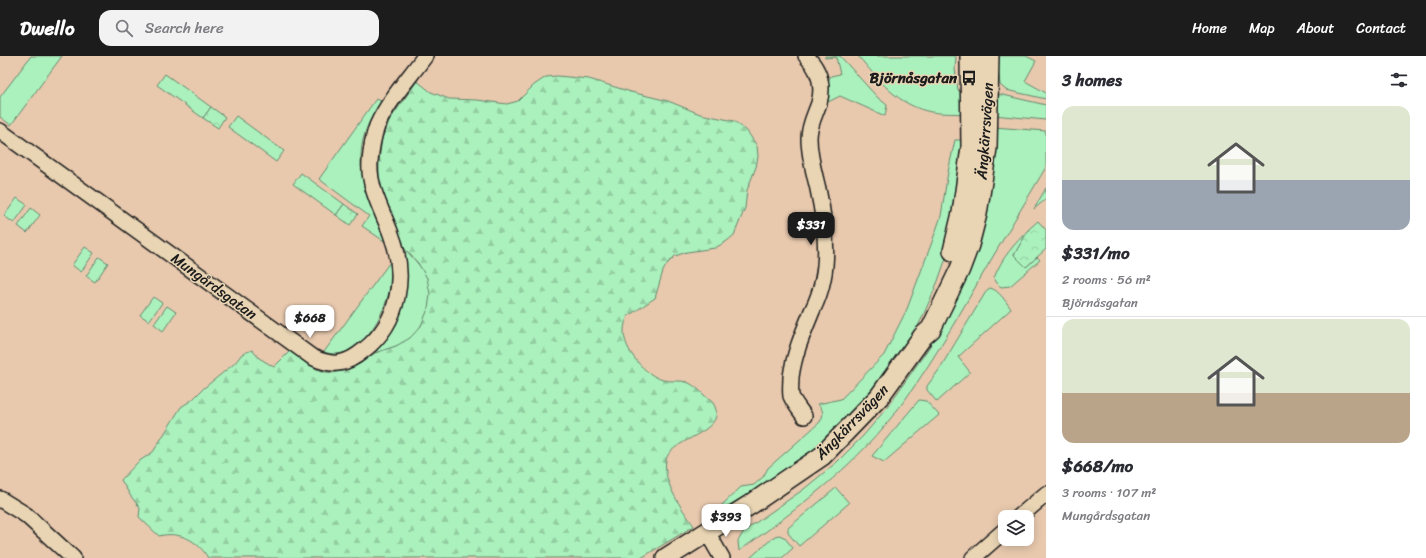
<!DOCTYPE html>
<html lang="en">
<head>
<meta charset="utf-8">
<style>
	body { margin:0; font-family:Sriracha,sans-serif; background:#f2f2f3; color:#2b2b33; height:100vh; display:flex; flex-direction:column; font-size:15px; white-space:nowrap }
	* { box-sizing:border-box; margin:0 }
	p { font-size:13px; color:#7c7c81 }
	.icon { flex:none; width:22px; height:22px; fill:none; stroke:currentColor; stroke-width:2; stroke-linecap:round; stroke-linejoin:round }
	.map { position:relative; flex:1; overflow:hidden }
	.drawer { display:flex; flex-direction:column; background:#fff; width:380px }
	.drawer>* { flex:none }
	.fabs { position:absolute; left:998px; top:454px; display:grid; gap:8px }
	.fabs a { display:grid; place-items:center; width:36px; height:36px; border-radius:8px; background:#fff; box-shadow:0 2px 10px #0003; font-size:20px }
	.price { position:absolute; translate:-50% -34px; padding:0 9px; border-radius:8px; background:#fff; color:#222; font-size:13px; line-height:26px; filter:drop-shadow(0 1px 2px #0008) }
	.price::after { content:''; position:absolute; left:50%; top:24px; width:12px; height:9px; margin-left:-6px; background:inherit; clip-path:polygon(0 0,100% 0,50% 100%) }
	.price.selected { background:#1c1c1c; color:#fff }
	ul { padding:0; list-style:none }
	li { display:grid; align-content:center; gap:8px; height:212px; padding:0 16px }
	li+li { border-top:1px solid #e1e1e2 }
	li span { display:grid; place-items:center; height:124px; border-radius:12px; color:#555 }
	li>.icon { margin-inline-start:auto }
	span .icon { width:72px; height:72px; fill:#fffc; stroke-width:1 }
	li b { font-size:17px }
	h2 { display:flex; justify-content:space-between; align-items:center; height:48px; padding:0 16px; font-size:17px }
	header { display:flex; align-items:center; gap:24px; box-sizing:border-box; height:56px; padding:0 20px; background:#1c1c1c; color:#fff }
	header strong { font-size:19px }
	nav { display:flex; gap:22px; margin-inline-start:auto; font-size:14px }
	.search { width:280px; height:36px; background:#f2f2f3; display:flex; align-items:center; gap:10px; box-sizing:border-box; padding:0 14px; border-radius:12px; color:#7c7c81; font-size:15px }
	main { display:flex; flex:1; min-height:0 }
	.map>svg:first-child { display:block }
	.grass { fill:#abf1bd; stroke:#64866c }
	.forest { fill:url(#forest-firs); stroke:#64866c }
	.park { fill:url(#park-crowns); stroke:#64866c }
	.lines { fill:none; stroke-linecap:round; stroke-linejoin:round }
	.minor-casing { stroke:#1c1c1c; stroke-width:18 }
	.tertiary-casing { stroke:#1c1c1c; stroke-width:22 }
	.minor { stroke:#e9d5b4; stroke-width:15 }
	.tertiary { stroke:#e9d5b4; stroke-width:19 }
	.labels { text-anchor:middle; stroke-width:3; stroke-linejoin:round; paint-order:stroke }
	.poi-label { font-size:15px; font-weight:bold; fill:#1c1c1c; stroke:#e9d5b4; text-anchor:end }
	.street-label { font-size:15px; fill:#1c1c1c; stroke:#e9d5b4 }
</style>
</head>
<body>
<header>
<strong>Dwello</strong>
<div class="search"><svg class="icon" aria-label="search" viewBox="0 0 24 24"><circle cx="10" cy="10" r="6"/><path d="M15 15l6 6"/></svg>Search here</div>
<nav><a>Home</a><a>Map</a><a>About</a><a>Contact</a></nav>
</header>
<main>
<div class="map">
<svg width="1046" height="502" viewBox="0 0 1046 502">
	<defs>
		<pattern id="forest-firs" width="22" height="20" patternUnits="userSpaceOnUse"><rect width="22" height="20" fill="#abf1bd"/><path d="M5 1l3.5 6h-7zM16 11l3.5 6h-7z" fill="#93cea2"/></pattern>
		<pattern id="park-crowns" width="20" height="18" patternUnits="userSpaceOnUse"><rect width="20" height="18" fill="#abf1bd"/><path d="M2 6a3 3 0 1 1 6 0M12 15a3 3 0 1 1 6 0" fill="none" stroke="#93cea2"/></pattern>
	</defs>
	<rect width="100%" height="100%" fill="#e8c9ae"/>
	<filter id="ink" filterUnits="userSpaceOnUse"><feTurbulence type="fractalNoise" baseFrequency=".025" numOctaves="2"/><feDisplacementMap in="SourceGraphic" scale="8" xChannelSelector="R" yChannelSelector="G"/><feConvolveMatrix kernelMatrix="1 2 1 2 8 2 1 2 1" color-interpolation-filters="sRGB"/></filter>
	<g filter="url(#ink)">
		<!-- grass -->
		<path class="grass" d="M31 0H62L11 69 0 61V41Z
			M825 0H840L877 41 887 49 885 60 840 40 824 48 828 25 831 20 840 18 836 1 825 2Z
			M858 0H956L955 13 958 34 964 39 966 58C954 57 942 58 931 56 897 49 879 24 858 0Z
			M997 0H1026L1036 5 1025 25 1046 37V43L1006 34 1000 29Z
			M165 18 211 51 203 62 157 29Z
			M995 38 1003 39 1046 49V64L993 59Z
			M376 43 381 45C374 57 366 70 363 84 355 119 372 150 384 181V185L362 170 369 160 319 123Z
			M236 60 284 95 276 106 228 71Z
			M993 71 1046 75V111C1020 155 994 198 969 242 942 288 916 333 882 373 843 419 788 460 739 495L738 485 744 475 804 433 837 406 863 380 886 353 930 290 951 248Z
			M955 84H968L953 182 938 225 923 260 907 292 888 319 835 378 793 410 707 463 741 431 754 429 763 421 768 412 820 366C824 358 824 355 818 348L841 343 884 299 907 253 932 186 941 160 948 116Z
			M301 117 344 148 336 159 293 128Z
			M1046 132V143L1034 153Z
			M17 142 27 149 14 167 4 160Z
			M31 152 40 159 27 177 18 170Z
			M1029 173 1014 199 1026 211 1037 201 1040 204 1010 230 1001 231 997 227 994 222C1002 201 1014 189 1029 173Z
			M85 191 94 197 81 216 72 209Z
			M405 193C413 202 421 210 426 220 436 239 426 270 410 282 400 290 387 293 375 297 393 272 407 250 407 218 406 210 406 201 405 193Z
			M99 201 108 207 95 226 86 220Z
			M390 206C391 219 391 231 387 243 379 268 355 307 324 296Z
			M990 232C999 234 1006 246 1011 253L958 301 970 316 937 346 927 334V330L939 314 987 234Z
			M153 241 162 247 149 265 140 259Z
			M167 250 176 256 163 275 154 268Z
			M919 344 926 345 939 359 884 406 872 400Z
			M836 432 849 447 799 490 788 477V472Z
			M779 479 784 481 793 492 782 502H750L775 480Z"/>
		<!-- forest -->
		<path class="forest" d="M557 20 589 23 631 36 668 45 700 58 734 65 747 75 757 90 758 100 756 111 747 134 745 152 734 179 727 185 715 192 687 196 675 200 667 208 663 215 655 242 628 260C626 264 624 269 624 274 623 294 645 319 663 324 671 326 680 324 687 326 694 329 699 334 704 339 707 342 711 344 713 347 731 376 670 382 666 404 662 426 682 453 694 470L641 502H208C198 484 179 475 159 480L139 461 140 452 130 439 121 424 138 406 153 396 181 351 192 344 204 332 235 307 242 298 252 294 259 302 274 311 291 294 316 313 331 317 342 315 359 308 375 297 396 290 410 282 421 270 428 253 430 238 427 222 418 207 405 193 379 126V105L382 82 391 62 417 25 431 36 449 43 477 44 507 48 518 45 534 29 546 21Z"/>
		<!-- park -->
		<path class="park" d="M211 51 225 61 218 72 203 62Z
			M344 148 358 158 350 169 336 159Z
			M1038 165 1046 174V193L1026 211 1014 199 1029 173Z"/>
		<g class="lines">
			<!-- minor casing -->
			<g class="minor-casing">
				<path id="minor" d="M0 75 312 301C333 311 346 309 364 294 400 266 407 219 391 178 383 156 368 131 370 106 371 94 373 81 377 70 388 45 409 22 425 0
					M804 360C800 354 794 347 791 340 790 334 791 327 791 321 794 298 803 277 812 255 817 245 821 234 823 223 829 195 824 161 818 133 814 116 809 100 809 82 809 69 815 59 819 47 824 29 819 13 806 0
					M0 443 26 459 73 502
					M1019 461 1046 438
					M707 476 722 502
					M973 502 1005 474"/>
			</g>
			<!-- tertiary casing -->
			<g class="tertiary-casing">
				<path id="tertiary" d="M953 195 962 157 971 91 970 0
					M666 502 753 447 822 400 879 341 923 280 931 273 960 213 969 189 977 158 987 92 989 0"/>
			</g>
			<!-- minor -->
			<use href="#minor" class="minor"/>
			<!-- tertiary -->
			<use href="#tertiary" class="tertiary"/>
		</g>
	</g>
	<!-- icons -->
	<defs>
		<g id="bus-bare" transform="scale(1.2)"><path d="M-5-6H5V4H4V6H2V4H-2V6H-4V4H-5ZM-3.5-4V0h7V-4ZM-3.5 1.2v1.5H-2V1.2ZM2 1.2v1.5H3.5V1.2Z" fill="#1c1c1c" stroke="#e9d5b4" stroke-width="2.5" paint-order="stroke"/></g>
	</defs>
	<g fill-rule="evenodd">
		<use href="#bus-bare" x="969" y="22"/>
	</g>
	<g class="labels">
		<!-- poi labels -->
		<g class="poi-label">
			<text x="957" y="27">Björnåsgatan</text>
		</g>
		<!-- street labels -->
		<g class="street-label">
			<text transform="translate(985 75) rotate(-86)" y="5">Ängkärrsvägen</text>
			<text transform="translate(214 230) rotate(36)" y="5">Mungårdsgatan</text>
			<text transform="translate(852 366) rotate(-46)" y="5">Ängkärrsvägen</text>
		</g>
	</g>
</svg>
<div class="fabs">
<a><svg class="icon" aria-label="layers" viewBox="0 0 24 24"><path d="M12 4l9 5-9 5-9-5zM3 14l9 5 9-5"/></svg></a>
</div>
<b class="price selected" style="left:811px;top:190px">$331</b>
<b class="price" style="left:310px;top:283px">$668</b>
<b class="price" style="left:726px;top:482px">$393</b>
</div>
<section class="drawer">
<h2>3 homes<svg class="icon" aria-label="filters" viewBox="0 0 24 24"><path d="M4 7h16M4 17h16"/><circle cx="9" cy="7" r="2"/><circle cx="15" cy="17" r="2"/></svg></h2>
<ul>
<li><span style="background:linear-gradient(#dfe7d0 60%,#9aa5b1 0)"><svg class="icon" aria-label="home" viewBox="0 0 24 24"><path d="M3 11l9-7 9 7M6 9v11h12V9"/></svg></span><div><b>$331/mo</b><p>2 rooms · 56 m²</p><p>Björnåsgatan</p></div></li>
<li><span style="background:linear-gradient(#dfe7d0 60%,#b9a48a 0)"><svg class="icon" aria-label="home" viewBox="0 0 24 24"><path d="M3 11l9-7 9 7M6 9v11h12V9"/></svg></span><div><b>$668/mo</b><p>3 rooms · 107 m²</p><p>Mungårdsgatan</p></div></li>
</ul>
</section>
</main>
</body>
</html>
